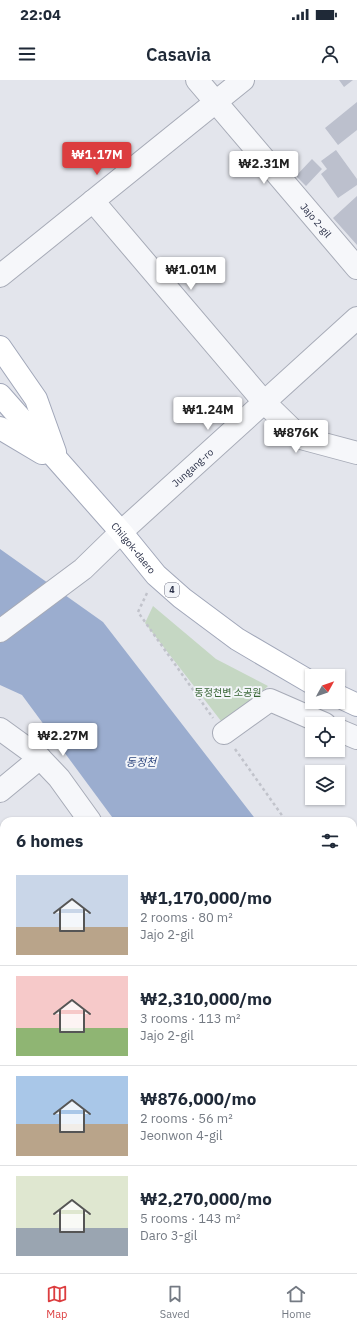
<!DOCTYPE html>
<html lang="en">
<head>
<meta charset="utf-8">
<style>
	body { margin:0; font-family:"IBM Plex Sans","Noto Sans KR",sans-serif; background:#f6f6f7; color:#1f2937; height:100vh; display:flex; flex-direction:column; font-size:15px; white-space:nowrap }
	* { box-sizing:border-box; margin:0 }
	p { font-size:13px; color:#747a83 }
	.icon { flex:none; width:22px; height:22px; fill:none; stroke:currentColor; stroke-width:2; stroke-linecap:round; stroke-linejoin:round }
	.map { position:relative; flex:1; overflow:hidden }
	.details { position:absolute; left:0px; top:737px; width:357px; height:456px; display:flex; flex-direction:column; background:#fff; border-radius:12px 12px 0 0; box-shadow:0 1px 3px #0004 }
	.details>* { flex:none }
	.needle { width:26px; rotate:50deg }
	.controls { position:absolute; left:305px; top:589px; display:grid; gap:8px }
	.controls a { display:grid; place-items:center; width:40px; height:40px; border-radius:0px; background:#fff; box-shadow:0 1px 3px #0004; font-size:20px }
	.price { position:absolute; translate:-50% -34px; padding:0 9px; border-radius:4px; background:#fff; color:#222; font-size:13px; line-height:26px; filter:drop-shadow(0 1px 2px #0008) }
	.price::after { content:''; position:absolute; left:50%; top:24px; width:12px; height:9px; margin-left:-6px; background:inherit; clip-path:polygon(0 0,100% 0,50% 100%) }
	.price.current { background:#dc3d3f; color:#fff }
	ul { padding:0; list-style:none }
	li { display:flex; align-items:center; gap:12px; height:100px; padding:0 16px }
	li+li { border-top:1px solid #e0e1e3 }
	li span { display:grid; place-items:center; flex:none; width:112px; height:80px; border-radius:0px; color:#555 }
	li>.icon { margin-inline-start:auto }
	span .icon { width:48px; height:48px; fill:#fffc; stroke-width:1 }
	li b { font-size:17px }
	h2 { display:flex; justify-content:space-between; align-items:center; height:48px; padding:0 16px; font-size:17px }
	.status { display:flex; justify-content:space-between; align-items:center; height:28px; padding:0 20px; background:#fff; direction:ltr }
	.status svg { height:11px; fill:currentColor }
	header { display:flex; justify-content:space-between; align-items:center; height:52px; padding:0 16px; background:#fff; font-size:18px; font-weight:600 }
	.dock { display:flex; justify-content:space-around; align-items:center; height:56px; border-top:1px solid #e0e1e3; background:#fff; font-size:11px; color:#747a83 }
	.dock a { display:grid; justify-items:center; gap:2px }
	.dock .current { color:#dc3d3f }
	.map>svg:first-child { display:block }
	.green { fill:#c5d7c3 }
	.water { fill:#9badcf }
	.building { fill:#bcc0cd }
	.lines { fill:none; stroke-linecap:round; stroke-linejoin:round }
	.minor-casing { stroke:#a7abb7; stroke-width:24 }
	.major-casing { stroke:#a1a7b9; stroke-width:24 }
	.path { stroke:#c1c3cb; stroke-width:2.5; stroke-dasharray:3 3; stroke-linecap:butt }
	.minor { stroke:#f6f7fa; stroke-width:22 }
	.major { stroke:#fff; stroke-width:22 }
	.labels { text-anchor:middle; stroke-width:4; stroke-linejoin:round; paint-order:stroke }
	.shield { fill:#f3f5f9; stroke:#666a7c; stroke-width:1 }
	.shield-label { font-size:9px; font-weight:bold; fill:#292f47 }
	.street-label { font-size:10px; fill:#292f47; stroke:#f3f5f9 }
	.park-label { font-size:10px; fill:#376434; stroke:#f3f5f9 }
	.water-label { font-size:11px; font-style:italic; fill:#2e477f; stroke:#f3f5f9 }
</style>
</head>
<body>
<div class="status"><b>22:04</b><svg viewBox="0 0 49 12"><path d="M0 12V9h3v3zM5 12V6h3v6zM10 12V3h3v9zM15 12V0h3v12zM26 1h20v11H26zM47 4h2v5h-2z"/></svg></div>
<header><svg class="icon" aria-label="menu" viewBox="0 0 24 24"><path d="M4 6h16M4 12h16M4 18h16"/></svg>Casavia<svg class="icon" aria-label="person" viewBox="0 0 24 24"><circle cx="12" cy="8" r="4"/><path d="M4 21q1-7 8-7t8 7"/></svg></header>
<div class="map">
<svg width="357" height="1193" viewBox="0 0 357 1193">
	<rect width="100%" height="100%" fill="#e3e5ec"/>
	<!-- green -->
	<path class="green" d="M153 526 216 579 268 606 235 638 221 641 145 543Z
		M4 1025V1121L0 1116V1029Z"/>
	<!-- water -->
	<path class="water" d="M0 469 103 542 257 741H115L22 615 0 605Z
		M353 865 357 870V1059L353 1056Z"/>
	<!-- building -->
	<path class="building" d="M339 0H353L344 7Z
		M357 22V50L338 65 325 48Z
		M336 70 357 99V105L338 118 321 94 327 89 321 81Z
		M312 79 322 89 306 106 296 96Z
		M357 116V165L333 138Z"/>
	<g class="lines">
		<!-- minor casing -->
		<g class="minor-casing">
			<g id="minor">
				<path id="s1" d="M197 0 357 188"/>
				<path d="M93 121 264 322 301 358 357 373"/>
				<path d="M0 196 243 0"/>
				<path id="s2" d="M0 551 83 489 121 452 357 238"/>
				<path d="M0 649 40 678 59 698 90 741"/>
				<path d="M338 650 357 658"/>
				<path d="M224 653 270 620 325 644"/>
				<path d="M0 711 40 678"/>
				<path d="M0 865 4 862"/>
				<path d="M0 1013 4 1010"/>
				<path d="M353 1099 357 1103"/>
				<path d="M0 1137 4 1142"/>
				<path d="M44 1189 48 1193"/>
				<path d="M176 1193 181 1189"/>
			</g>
		</g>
		<!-- major casing -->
		<g class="major-casing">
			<g id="major">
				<path d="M0 267 36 319 55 372"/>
				<path id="s3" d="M0 315 121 452 156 495 182 518 237 559 312 603"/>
				<path d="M0 348 42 373"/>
				<path d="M338 616 357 625"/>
			</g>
		</g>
		<!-- path -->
		<path class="path" d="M147 513 138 532 213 638
			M235 669 286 741
			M353 835 357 840"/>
		<!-- minor -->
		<use href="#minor" class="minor"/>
		<!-- major -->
		<use href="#major" class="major"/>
	</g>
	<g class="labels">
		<!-- shield labels -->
		<rect class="shield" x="165" y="503" width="14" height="14" rx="3"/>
		<g class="shield-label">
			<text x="172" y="513">4</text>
		</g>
		<!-- street labels -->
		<g class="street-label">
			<text dy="4" stroke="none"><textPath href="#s1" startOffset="184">Jajo 2-gil</textPath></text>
			<text dy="4" stroke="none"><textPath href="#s2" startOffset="253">Jungang-ro</textPath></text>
			<text dy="4" stroke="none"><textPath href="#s3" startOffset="203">Chilgok-daero</textPath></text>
		</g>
		<!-- park labels -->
		<g class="park-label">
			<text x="228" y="616">동정천변 소공원</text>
		</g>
		<!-- water labels -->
		<g class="water-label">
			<text x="141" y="686">동정천</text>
		</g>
	</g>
</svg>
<div class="controls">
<a><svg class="needle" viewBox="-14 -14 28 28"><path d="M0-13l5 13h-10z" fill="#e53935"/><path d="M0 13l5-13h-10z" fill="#747a83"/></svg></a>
<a><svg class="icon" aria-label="locate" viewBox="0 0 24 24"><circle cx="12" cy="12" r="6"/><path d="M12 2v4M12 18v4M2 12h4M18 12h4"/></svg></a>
<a><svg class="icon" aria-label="layers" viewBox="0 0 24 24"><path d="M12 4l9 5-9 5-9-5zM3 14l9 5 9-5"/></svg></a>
</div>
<b class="price current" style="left:97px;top:96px">₩1.17M</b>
<b class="price" style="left:264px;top:105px">₩2.31M</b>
<b class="price" style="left:191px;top:211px">₩1.01M</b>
<b class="price" style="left:208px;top:351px">₩1.24M</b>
<b class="price" style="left:296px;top:374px">₩876K</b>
<b class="price" style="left:63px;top:677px">₩2.27M</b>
<section class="details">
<h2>6 homes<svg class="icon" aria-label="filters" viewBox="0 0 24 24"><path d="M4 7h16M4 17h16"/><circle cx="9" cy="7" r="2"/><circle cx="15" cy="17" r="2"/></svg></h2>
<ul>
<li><span style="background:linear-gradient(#c9d6e8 65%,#b9a48a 0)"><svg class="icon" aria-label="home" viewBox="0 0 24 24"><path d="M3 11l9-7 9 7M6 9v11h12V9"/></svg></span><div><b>₩1,170,000/mo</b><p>2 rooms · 80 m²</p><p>Jajo 2-gil</p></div></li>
<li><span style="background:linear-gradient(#f6c9c9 65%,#8fb573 0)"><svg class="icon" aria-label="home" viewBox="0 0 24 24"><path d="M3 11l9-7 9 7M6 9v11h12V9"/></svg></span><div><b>₩2,310,000/mo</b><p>3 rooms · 113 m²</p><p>Jajo 2-gil</p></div></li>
<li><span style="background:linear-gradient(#a9c7e8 60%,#b9a48a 0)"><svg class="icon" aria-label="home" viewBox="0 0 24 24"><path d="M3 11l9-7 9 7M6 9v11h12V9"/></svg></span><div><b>₩876,000/mo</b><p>2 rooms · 56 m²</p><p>Jeonwon 4-gil</p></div></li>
<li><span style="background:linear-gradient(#dfe7d0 65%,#9aa5b1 0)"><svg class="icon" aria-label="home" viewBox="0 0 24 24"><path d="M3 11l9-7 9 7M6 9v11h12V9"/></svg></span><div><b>₩2,270,000/mo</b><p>5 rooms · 143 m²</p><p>Daro 3-gil</p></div></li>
</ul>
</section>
</div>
<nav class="dock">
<a class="current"><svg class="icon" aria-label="map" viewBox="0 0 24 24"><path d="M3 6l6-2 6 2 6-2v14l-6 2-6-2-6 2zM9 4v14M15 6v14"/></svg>Map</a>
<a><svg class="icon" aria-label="saved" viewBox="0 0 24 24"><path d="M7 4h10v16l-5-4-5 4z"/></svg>Saved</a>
<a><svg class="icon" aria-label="home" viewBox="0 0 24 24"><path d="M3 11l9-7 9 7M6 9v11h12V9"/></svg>Home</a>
</nav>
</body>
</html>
